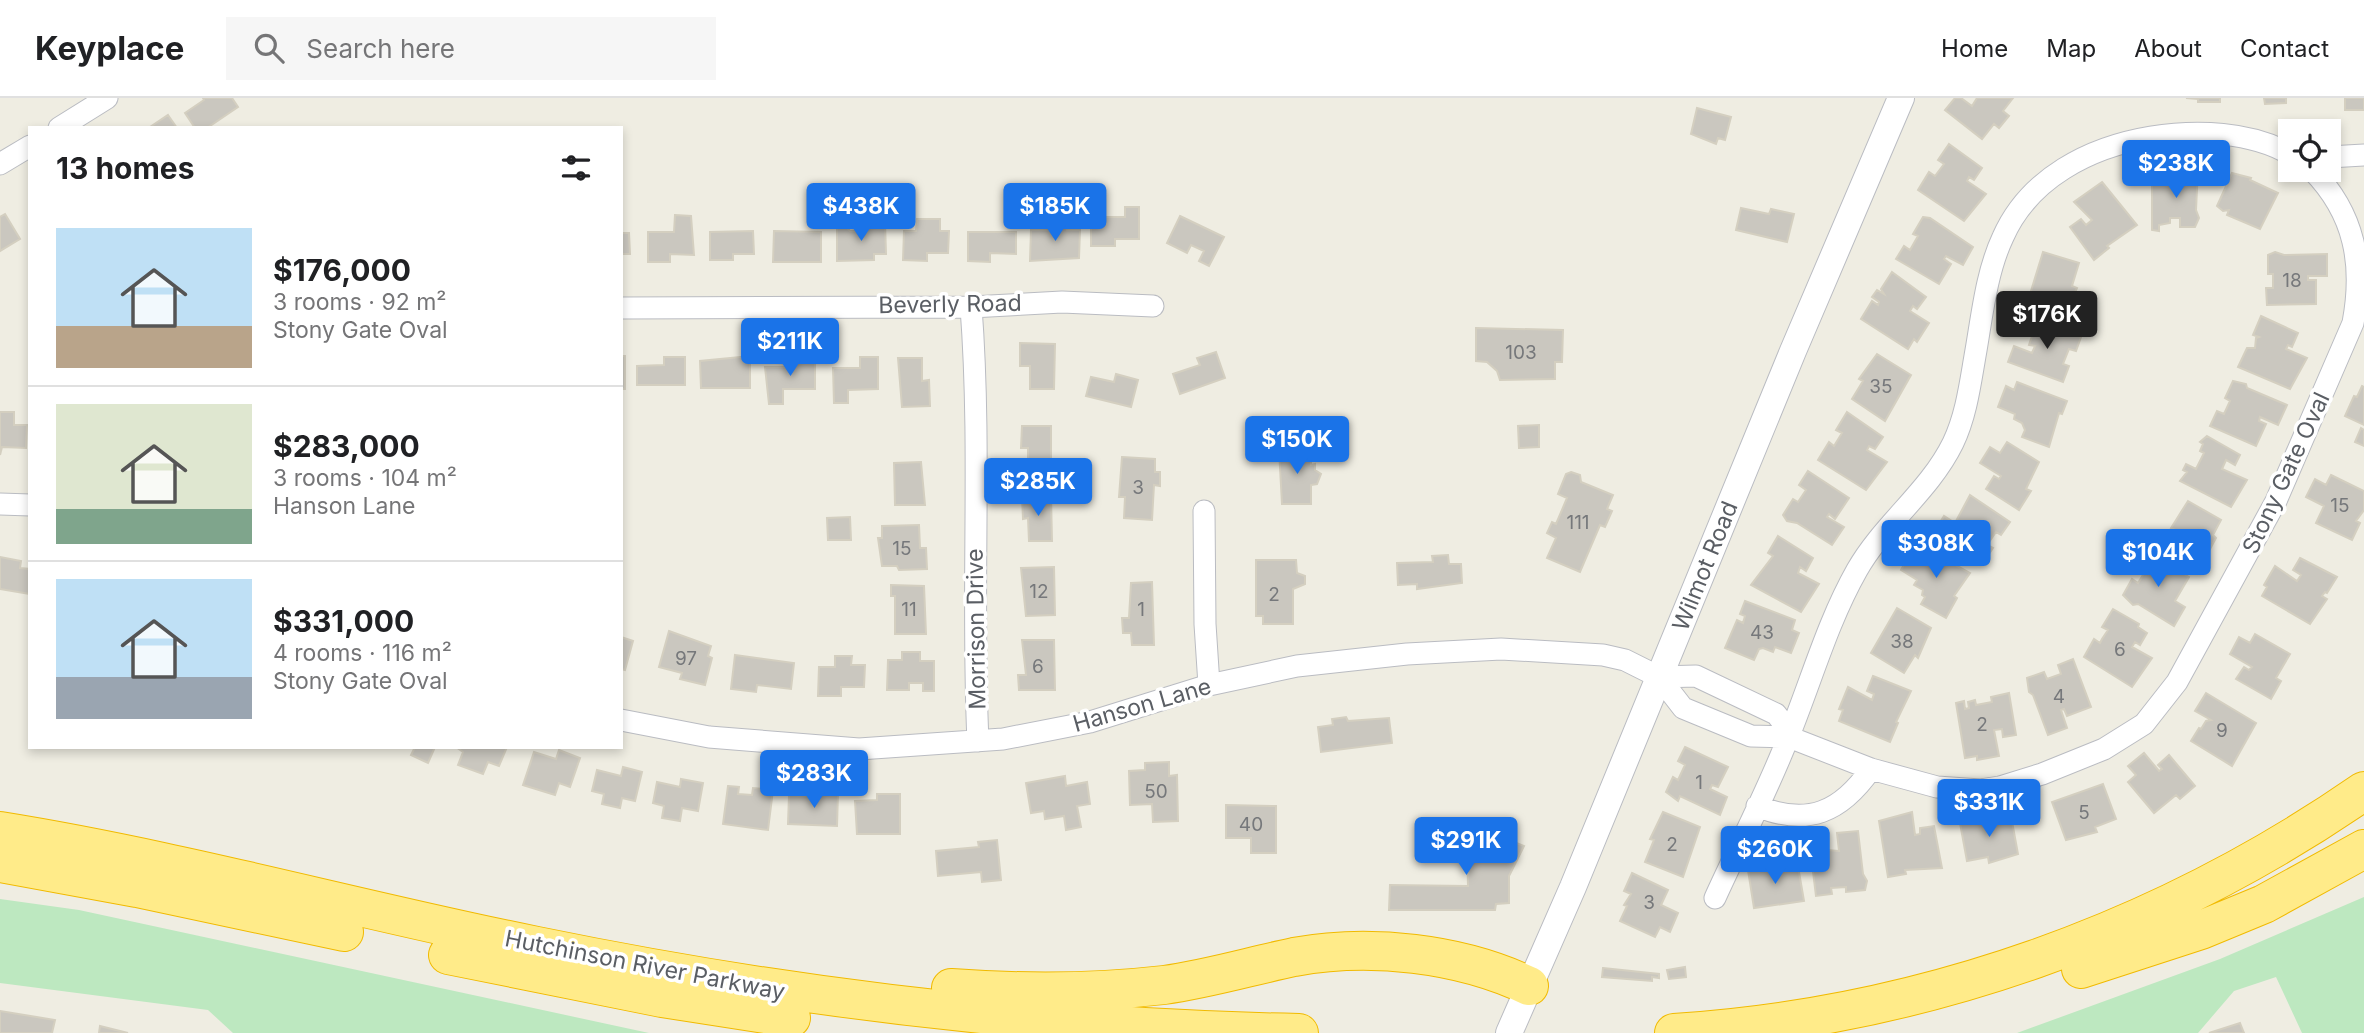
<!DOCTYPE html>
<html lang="en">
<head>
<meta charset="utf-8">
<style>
	body { margin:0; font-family:Inter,sans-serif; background:#f6f6f6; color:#202124; height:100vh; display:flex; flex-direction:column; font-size:26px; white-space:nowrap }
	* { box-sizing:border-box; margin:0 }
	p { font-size:23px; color:#757577 }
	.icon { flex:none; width:38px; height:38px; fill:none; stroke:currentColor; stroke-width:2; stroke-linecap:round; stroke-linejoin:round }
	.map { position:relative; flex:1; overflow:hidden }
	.drawer { position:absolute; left:28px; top:28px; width:595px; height:623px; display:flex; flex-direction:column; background:#fff; border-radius:0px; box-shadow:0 4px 10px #0003 }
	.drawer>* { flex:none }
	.tools { position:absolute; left:2278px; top:21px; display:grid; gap:14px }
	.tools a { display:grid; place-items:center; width:63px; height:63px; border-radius:0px; background:#fff; box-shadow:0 4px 10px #0003; font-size:35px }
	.price { position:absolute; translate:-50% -60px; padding:0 16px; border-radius:7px; background:#1a73e8; color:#fff; font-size:23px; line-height:46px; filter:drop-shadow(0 2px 4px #0008) }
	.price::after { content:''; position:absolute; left:50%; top:42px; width:21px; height:16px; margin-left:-10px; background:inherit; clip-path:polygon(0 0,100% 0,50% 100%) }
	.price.current { background:#222; color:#fff }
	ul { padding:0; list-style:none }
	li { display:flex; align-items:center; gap:21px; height:175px; padding:0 28px }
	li+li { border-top:2px solid #e0e0e0 }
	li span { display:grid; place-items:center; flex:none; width:196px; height:140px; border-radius:0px; color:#555 }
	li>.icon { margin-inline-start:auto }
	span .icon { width:84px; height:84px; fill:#fffc; stroke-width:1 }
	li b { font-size:30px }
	h2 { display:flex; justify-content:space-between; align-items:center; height:84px; padding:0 28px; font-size:30px }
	header { display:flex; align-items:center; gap:42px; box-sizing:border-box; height:98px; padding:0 35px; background:#fff; border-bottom:2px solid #e0e0e0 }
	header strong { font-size:33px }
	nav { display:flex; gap:38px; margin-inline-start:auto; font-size:24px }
	.search { width:490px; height:63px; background:#f6f6f6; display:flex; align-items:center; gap:18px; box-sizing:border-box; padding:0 24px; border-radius:0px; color:#757577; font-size:26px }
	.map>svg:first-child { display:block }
	.green { fill:#bde8c0 }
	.building { fill:#cac7bf; stroke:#d4cfc0; stroke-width:2 }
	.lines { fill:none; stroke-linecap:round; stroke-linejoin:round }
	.minor-casing { stroke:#babcc2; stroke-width:23 }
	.tertiary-casing { stroke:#babcc2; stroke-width:28 }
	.motorway-casing { stroke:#f1ba00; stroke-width:40 }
	.minor { stroke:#fff; stroke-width:21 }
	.tertiary { stroke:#fff; stroke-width:26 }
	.motorway { stroke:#ffeb89; stroke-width:38 }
	.labels { text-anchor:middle; stroke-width:7; stroke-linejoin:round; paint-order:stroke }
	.number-label { font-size:19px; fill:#76787b }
	.street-label { font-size:23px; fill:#5a5e64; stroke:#fff }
</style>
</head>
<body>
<header>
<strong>Keyplace</strong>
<div class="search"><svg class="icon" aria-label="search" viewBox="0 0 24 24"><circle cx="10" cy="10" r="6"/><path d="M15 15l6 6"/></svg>Search here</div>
<nav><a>Home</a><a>Map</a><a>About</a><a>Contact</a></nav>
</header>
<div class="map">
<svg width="2364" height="935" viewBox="0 0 2364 935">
	<rect width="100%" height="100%" fill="#efede2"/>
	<!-- green -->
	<path class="green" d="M2364 799V935H2302L2276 879 2234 893 2198 935H2017L2220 861Z
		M0 801 79 812 649 935H233L208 912 0 885Z"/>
	<!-- building -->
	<path class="building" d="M203 0H232L238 9 207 30H195L185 15 204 2Z
		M1955 0H1961L1972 8 1977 0H2013L2003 13 2009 18 1999 30 1994 26 1982 41 1945 12Z
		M2186 0H2220V4H2198V1Z
		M2264 0H2286V5L2265 6Z
		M2345 0H2364V12H2345Z
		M1697 10 1731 19 1725 42 1718 40 1716 46 1691 36Z
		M168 17 177 30H150V29Z
		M1949 46 1982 70 1974 82 1969 79 1967 83 1986 96 1964 123 1918 92 1929 74 1935 78 1944 66 1938 62Z
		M2179 70 2198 71 2196 112 2199 120 2195 129H2180V120H2170V125L2159 127V133L2152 132V81L2172 80V88H2179Z
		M2232 75 2251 80 2250 82 2278 95 2260 131 2227 117 2229 112 2223 113 2217 108Z
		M2102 84 2137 127 2107 148 2109 150 2094 162 2070 129 2081 121 2086 127 2092 122 2074 104Z
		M1125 109H1139V141H1115V148H1091V119H1125Z
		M1741 110 1769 116 1771 111 1794 116 1787 144 1736 132Z
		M5 116 20 141 0 153V119Z
		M675 117 691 118 694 157 670 156V164H648V134H674Z
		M1180 118 1224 139 1209 168 1199 163 1204 153 1191 147 1187 155 1167 145Z
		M1923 119 1930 120 1973 149 1963 167 1946 158 1944 161 1951 166 1939 186 1896 161 1904 148 1910 152 1918 138 1913 136Z
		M917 121H940V133H949L948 155H927V163L903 162 904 133H916Z
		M1049 123H1067V132H1080L1079 160 1030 163 1031 132H1049Z
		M875 124H885L886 156H874V162L837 163V127H844L850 133H866Z
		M753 133 754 156H733V162H710V134Z
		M774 133 821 134V164H773Z
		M968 134H1016V156L990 155V164L968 163Z
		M621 135H629L630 156H621Z
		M2043 154 2079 165 2072 188 2077 190 2064 218 2027 206Z
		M2275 154 2284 157 2327 156V178H2308V182H2316V206L2267 207 2266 190H2273V176H2268V157Z
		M1892 174 1926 199 1917 211 1913 208 1910 213 1929 225 1917 244 1914 241 1908 251 1861 221 1872 203 1878 207 1879 204 1872 199 1877 192 1884 196 1881 191Z
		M2261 218 2298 235 2292 249 2288 247 2286 251 2307 260 2290 291 2238 269 2247 250H2255L2256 240 2259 239 2253 237Z
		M2035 222 2081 239 2076 253 2069 251 2063 266 2069 268 2063 284 2008 264 2014 248 2032 255 2035 248 2029 247 2032 238 2030 237Z
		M1476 230 1563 232 1562 264H1555V281L1500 282 1497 273 1487 264 1476 263Z
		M1020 245 1055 246 1054 291H1030V268H1020Z
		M1216 254 1225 280 1180 296 1173 276 1200 267 1197 260Z
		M1877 256 1911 277 1885 323 1852 301 1863 283 1859 281Z
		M621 258H625V291H621Z
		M750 258V290H701L700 263Z
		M664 259H685V287H637V268L664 267Z
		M792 259H815V291H783V306H769L765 269H792Z
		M860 259H878V291L848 292V305H834L833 270H860Z
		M898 260H922V283L929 282 930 308 902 309Z
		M1116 276 1138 282 1131 309 1086 298 1091 279 1114 284Z
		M2233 283 2246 286 2247 290 2287 307 2278 327 2260 319 2259 323 2266 326 2256 348 2210 328 2217 313 2224 316 2230 303 2225 300Z
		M2017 284 2067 303 2062 316 2059 315 2049 349 2022 339 2025 332 2022 325 2014 321 2015 316 1998 309 2006 288 2014 292Z
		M2362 288 2364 289V327L2345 318 2354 298 2357 299Z
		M0 314H14V327H27L26 350 2 349 0 357Z
		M1847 314 1883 339 1875 351 1869 348 1867 352 1887 364 1866 392 1818 362 1829 344 1834 348 1842 335 1836 332Z
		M1539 327V349L1519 350 1518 328Z
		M1022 328H1051V378H1019L1020 366 1028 367V350H1021Z
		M2361 330 2364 332V348L2355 344Z
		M2207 338 2240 357 2235 367 2226 362 2222 371 2247 382 2231 409 2180 383 2187 374 2183 372 2186 366 2196 371 2204 355 2200 353 2203 346 2200 344Z
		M2007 344 2039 364 2026 391 2031 393 2019 412 1986 391 1994 378 1999 381 2001 378 1980 365 1990 349 2000 355Z
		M1311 350V367L1315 366V372L1321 376 1317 386 1311 387V406H1282L1279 351Z
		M1122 359 1155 361V374H1160V388L1154 387 1152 422 1124 420 1125 399H1119Z
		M921 364 925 407H895L894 365Z
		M1808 373 1849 400 1835 421 1829 416 1827 419 1844 429 1832 447 1797 425 1787 423 1783 417 1793 401 1798 404 1806 392 1799 387Z
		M1571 374 1580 377 1581 384 1613 397 1607 411 1612 413 1605 429 1600 427 1580 474 1547 460 1556 440 1547 435 1552 424 1556 426 1567 400 1558 396 1566 376Z
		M2331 377 2364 393V412L2356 423 2360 425 2352 442 2316 425 2324 408 2306 399 2315 381 2326 387Z
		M1970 397 2010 424 2001 437 1996 434 1987 447 1993 450 1983 465 1980 462 1975 465 1971 459 1934 434 1944 418 1955 425Z
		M1051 398 1052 443H1029L1028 420 1023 421 1022 399Z
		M2188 403 2221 422 2213 437 2216 440 2210 451 2207 449 2199 470 2165 450 2175 432 2171 430Z
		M850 419 851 442H828L827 420Z
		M919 427 920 450H926L927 471 899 472 897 468H882L878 440H882V428Z
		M1778 438 1813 460 1806 473 1800 469 1798 475 1819 486 1801 514 1751 487 1773 458 1768 455Z
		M1923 449 1970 475 1954 498 1957 500 1946 520 1921 506 1925 499 1922 497 1923 492 1914 487 1917 482 1901 472 1912 452 1919 457Z
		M2147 454 2189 479 2175 503 2185 509 2174 528 2138 506 2133 507 2123 497 2132 481 2138 485 2146 472 2139 467Z
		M1448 457 1449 466H1461L1462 485 1417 491V486L1398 487 1397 465 1433 464 1432 458Z
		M0 459 21 463 20 470 30 471V496L0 491Z
		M2300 460 2337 479 2327 495 2325 494 2322 498 2327 501 2310 526 2262 498 2267 489 2264 487 2275 468 2297 483 2301 477 2293 472Z
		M1256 462H1296L1297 475 1305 478V486L1293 491V526H1263V518H1256Z
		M1054 469 1055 517 1026 518 1021 470Z
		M1152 484 1154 547H1132L1131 535H1123L1122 520H1129L1131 485Z
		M891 487 924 488 926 536H895V498H891Z
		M1745 503 1795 522 1792 532 1799 535 1791 555 1775 549 1773 554 1763 550 1759 551 1754 562 1725 550 1737 522 1743 525 1745 518 1740 516Z
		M1897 510 1931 530 1918 560 1915 557 1904 575 1871 555Z
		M2113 511 2139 526 2138 529 2147 535 2140 547 2135 544 2132 549 2152 560 2132 589 2084 559 2094 541 2100 545 2102 541 2108 532 2102 529Z
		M669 533 711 548 708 558 712 560 705 587 680 581 682 575 659 569Z
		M2255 536 2290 556 2276 580 2281 583 2271 601 2236 581 2244 569 2249 572 2252 569 2230 556 2239 539 2250 545Z
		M621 539 633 543 625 572 621 571Z
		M1022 542H1054L1055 592H1019L1018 577H1026Z
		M902 554H920V563H934V593H923V585H909V592H887L888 562H902Z
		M735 557 794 565 791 591 757 587 756 594 731 591Z
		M835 558H852L851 567H865L864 589H841V598H818L819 569H835Z
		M2073 561 2091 609 2067 618 2064 611 2061 612 2067 630 2048 637 2033 597 2029 594 2027 580 2044 574 2047 581 2061 576 2058 567Z
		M1873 578 1911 593 1896 624 1898 625 1890 644 1839 623 1843 612 1839 611 1848 589 1872 602 1874 596 1867 593Z
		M2009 595 2016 637 2003 639 2002 631 1994 632 1999 658 1977 662V658L1965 660 1956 605 1964 603 1965 611 1969 610 1968 604 1975 602 1976 607 1992 604 1991 599Z
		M2206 595 2256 625 2232 668 2191 643 2199 630 2201 631 2206 623 2211 622 2195 613Z
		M1346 619 1348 623 1389 620 1392 645 1321 654 1318 629 1333 627 1332 621Z
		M415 649H435L428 665 411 657Z
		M456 649H507L499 668 488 664 483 676 458 667 463 654Z
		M1685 649 1728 669 1718 689 1712 687 1710 691 1727 699 1720 717 1680 698 1678 703 1666 694 1673 679 1678 682 1685 667 1678 663Z
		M559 652 580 660 570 689 559 685 555 697 523 687 534 654 556 661Z
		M2144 655 2159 673 2162 671 2158 667 2169 657 2195 688 2180 701 2176 697 2154 715 2128 684 2136 677 2128 668Z
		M1169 664V678L1177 677 1178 723 1153 724 1152 706 1130 707 1129 673 1145 672V665Z
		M623 669 642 674 635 703 622 700 620 710 602 706 604 696 592 693 597 672 621 678Z
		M1065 678 1066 688 1087 684 1090 706 1077 708 1081 729 1066 732 1064 718 1045 721 1044 713 1031 715 1026 685Z
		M681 681 703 685 698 713 682 710 680 723 662 720 664 708 653 705 657 684 680 689Z
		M2103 686 2116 721 2095 729 2097 734 2066 742 2052 704Z
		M728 688 739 689 738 696 752 697 753 690 773 692 768 732 723 726Z
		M816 694 838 695 837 728 788 726 789 697 815 698Z
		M877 696H900V736H857L855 703 877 702Z
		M1226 707 1276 708V755H1251V740H1226Z
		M1663 714 1700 729 1683 779 1645 764 1654 742 1650 741Z
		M1912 714 1915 737 1920 736V730L1934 728 1942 770 1905 772 1906 776 1888 779 1879 723Z
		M2011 718 2018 756 1989 765 1988 759 1967 763 1960 725Z
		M1448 725 1482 739V731L1524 748 1509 778V805L1496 806 1495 812H1389L1390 787 1468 788 1467 752 1445 742 1446 739 1443 738Z
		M1858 733 1863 776 1867 783 1865 792 1846 794V789L1831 790 1832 796 1816 798 1810 749 1826 747 1827 752 1839 753 1837 735Z
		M997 742 1001 782 982 784 981 774 938 778 936 753 979 749 978 744Z
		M1779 767 1780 770 1798 768 1804 803 1754 810 1748 772Z
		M1632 775 1668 792 1661 807 1678 815 1670 834 1660 829 1655 839 1620 823 1627 808 1624 807 1631 796 1624 793Z
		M1685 869 1686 879 1669 881 1667 872Z
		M1603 870 1659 876V880L1652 879V883L1602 879Z
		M0 913 55 922 52 935H0Z
		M2240 925 2244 935H2209Z
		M100 928 128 935H99Z"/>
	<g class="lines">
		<!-- minor casing -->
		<g class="minor-casing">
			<path id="minor" d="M59 30 107 0
				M2329 59 2364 57
				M0 66 30 48
				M971 209C982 353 971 498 978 643
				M621 210 971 209 1062 204 1153 208
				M0 406 30 407
				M1204 413 1205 526 1209 587
				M1659 579 1683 610 1751 638 1789 639 1871 671 1937 689 1980 692 2000 689 2042 676 2104 651 2144 626 2177 584 2276 403 2353 225C2364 166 2355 116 2312 72
				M621 622 709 639 859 651 1003 641 1090 624 1209 587 1297 568 1407 556 1501 551 1603 557 1625 562 1659 579 1696 578 1776 616 1784 626 1789 639
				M1757 708C1808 729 1841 714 1871 671
				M1715 800C1739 747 1767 694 1788 640 1811 584 1827 525 1857 472 1883 426 1929 394 1953 345 1966 318 1970 287 1975 258 1982 219 1986 175 2003 139 2029 80 2090 49 2151 39 2195 32 2252 33 2291 57"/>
		</g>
		<!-- tertiary casing -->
		<g class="tertiary-casing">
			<path id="tertiary" d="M1509 935 1573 789 1793 253 1901 0"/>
		</g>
		<!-- motorway casing -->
		<g class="motorway-casing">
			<path id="motorway" d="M0 733C181 762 358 812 537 848 790 900 1041 930 1299 935
				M0 765 137 790 344 834
				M448 857 662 900 791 920
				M2081 871 2201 832 2264 806 2364 751
				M951 890C1022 895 1094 895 1164 887 1208 881 1251 868 1294 859 1370 845 1460 855 1529 888
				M1674 935C1922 919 2160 834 2364 693"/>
		</g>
		<!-- minor -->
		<use href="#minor" class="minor"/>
		<!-- tertiary -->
		<use href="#tertiary" class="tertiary"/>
		<!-- motorway -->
		<use href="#motorway" class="motorway"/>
	</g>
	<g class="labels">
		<!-- number labels -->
		<g class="number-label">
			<text x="2292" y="189">18</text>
			<text x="1521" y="261">103</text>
			<text x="1881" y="295">35</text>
			<text x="1138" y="396">3</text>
			<text x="2340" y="414">15</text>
			<text x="1578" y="431">111</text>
			<text x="902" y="457">15</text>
			<text x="1039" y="500">12</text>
			<text x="1274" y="503">2</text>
			<text x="909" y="518">11</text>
			<text x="1141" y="518">1</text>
			<text x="1762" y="541">43</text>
			<text x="1902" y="550">38</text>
			<text x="2120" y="558">6</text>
			<text x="686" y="567">97</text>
			<text x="1038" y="575">6</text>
			<text x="2059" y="605">4</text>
			<text x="1982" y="633">2</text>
			<text x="2222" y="639">9</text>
			<text x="1699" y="691">1</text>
			<text x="1156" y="700">50</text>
			<text x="2084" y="721">5</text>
			<text x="1251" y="733">40</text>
			<text x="1672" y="753">2</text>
			<text x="1649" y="811">3</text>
		</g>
		<!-- street labels -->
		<g class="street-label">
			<text transform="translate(950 206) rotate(-1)" y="8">Beverly Road</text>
			<text transform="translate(2286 375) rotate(-65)" y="8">Stony Gate Oval</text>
			<text transform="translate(1705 468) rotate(-68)" y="8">Wilmot Road</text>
			<text transform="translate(976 531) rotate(-91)" y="8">Morrison Drive</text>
			<text transform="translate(1142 607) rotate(-16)" y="8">Hanson Lane</text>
			<text transform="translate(645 867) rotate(11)" y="8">Hutchinson River Parkway</text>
		</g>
	</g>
</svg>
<div class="tools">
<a><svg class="icon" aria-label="locate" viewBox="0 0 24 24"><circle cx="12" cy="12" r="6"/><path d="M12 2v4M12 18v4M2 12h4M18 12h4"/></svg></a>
</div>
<b class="price" style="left:2176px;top:102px">$238K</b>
<b class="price" style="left:861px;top:145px">$438K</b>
<b class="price" style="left:1055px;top:145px">$185K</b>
<b class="price current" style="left:2047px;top:253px">$176K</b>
<b class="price" style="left:790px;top:280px">$211K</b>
<b class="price" style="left:1297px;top:378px">$150K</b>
<b class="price" style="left:1038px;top:420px">$285K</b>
<b class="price" style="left:1936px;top:482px">$308K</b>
<b class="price" style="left:2158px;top:491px">$104K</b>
<b class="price" style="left:814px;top:712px">$283K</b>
<b class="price" style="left:1989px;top:741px">$331K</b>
<b class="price" style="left:1466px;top:779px">$291K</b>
<b class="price" style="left:1775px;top:788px">$260K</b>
<section class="drawer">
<h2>13 homes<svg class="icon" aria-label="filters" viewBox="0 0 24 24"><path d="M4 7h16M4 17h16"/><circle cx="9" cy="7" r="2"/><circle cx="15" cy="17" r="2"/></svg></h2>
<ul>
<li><span style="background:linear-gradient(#bfe0f5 70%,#b9a48a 0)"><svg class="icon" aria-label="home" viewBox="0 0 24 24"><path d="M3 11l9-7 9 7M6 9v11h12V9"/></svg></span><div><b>$176,000</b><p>3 rooms · 92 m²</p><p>Stony Gate Oval</p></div></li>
<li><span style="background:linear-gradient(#dfe7d0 75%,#7fa58c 0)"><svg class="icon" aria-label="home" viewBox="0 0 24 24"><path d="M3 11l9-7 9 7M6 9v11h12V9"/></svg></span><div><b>$283,000</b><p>3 rooms · 104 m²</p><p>Hanson Lane</p></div></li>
<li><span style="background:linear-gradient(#bfe0f5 70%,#9aa5b1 0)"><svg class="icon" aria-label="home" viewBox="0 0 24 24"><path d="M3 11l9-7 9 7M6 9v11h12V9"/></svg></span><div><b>$331,000</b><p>4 rooms · 116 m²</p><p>Stony Gate Oval</p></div></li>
</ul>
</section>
</div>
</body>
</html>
